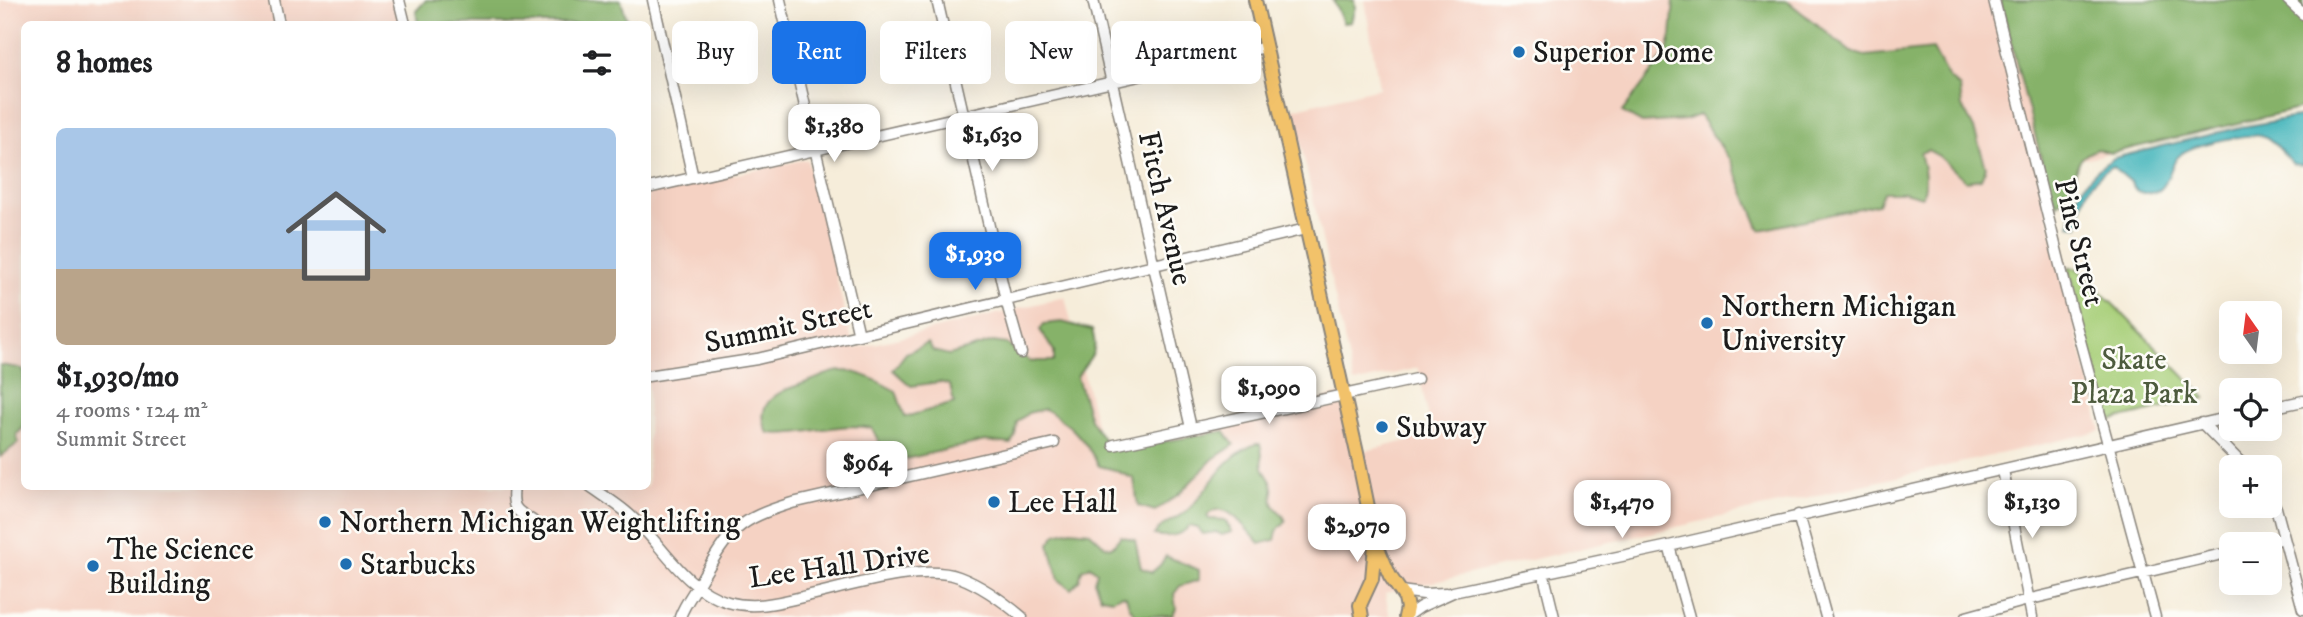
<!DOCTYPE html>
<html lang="en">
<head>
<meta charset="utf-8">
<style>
	body { margin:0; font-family:"IM FELL DW Pica",serif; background:#f6f6f6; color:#202124; height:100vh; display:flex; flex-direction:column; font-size:26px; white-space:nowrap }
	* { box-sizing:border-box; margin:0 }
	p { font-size:23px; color:#757577 }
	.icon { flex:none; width:38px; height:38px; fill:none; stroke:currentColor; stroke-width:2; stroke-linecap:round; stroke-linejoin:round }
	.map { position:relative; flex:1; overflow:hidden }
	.side { position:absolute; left:21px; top:21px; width:630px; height:469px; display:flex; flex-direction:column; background:#fff; border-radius:10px; box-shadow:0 7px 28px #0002 }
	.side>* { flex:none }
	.top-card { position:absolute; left:672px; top:21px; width:665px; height:63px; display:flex; gap:14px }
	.needle { width:46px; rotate:346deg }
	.fabs { position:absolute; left:2219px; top:301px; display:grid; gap:14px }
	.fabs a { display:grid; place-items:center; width:63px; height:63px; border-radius:10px; background:#fff; box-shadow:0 7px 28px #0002; font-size:35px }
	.price { position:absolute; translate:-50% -60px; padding:0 16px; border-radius:14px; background:#fff; color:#222; font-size:23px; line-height:46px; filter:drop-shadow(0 2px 4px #0008) }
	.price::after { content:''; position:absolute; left:50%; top:42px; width:21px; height:16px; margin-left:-10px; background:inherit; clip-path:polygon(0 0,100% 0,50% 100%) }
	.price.active { background:#1a73e8; color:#fff }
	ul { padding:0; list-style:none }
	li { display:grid; align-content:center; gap:14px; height:371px; padding:0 35px }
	li span { display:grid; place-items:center; height:217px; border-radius:10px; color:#555 }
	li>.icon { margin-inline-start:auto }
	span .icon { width:126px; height:126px; fill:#fffc; stroke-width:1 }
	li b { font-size:30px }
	h2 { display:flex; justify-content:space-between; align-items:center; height:84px; padding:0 35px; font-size:30px }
	.chip { padding:0 24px; border-radius:10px; background:#fff; box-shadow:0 7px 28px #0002; font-size:24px; line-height:63px }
	.chip.active { background:#1a73e8; color:#fff }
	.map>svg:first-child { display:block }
	.built { fill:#f5d2c3 }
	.green { fill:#a8cf79; stroke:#62764a; stroke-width:2 }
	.forest { fill:#86b269; stroke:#516742; stroke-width:2 }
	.water { fill:#45b5bb; stroke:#30686c; stroke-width:2 }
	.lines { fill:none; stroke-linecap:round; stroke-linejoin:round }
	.minor-casing { stroke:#89847b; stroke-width:13 }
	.major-casing { stroke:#89847b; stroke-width:16 }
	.minor { stroke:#fff; stroke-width:10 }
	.major { stroke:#f2c26a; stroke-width:12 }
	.poi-dot { fill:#1f6fb2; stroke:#fdfcf7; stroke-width:2.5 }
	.labels { text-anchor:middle; stroke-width:5; stroke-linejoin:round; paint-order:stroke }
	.poi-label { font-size:30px; fill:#1c1c1c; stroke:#fdfcf7; text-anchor:start }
	.street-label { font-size:30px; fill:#1c1c1c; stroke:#fdfcf7 }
	.park-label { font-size:30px; fill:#4d5b3d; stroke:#fdfcf7 }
</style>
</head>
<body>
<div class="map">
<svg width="2303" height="617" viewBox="0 0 2303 617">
	<rect width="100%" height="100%" fill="#fdfcf7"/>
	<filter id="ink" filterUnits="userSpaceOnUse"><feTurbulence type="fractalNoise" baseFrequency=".0143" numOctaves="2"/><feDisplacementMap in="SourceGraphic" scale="14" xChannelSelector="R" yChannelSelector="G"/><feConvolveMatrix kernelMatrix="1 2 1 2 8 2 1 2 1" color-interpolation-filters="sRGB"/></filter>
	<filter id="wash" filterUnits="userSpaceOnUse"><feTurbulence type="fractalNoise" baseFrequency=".00686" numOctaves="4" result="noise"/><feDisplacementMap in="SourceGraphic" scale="28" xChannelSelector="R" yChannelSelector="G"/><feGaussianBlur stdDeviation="1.57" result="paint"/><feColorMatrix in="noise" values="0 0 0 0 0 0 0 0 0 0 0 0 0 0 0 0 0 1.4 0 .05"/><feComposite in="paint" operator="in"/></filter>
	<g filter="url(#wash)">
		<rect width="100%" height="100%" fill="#f6edda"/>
		<!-- built -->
		<path class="built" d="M0 0H399L405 24H24V486H648V193L807 159 854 349 1065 297 1104 456 1343 394 1357 453 1432 435 1418 368 1354 383 1293 109 1379 88 1365 0H2252L2303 108 2037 170 2101 431 1385 593 1390 617H0Z"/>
		<!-- green -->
		<path class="green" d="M2069 268H2076L2081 272 2206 398 2108 421Z"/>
		<!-- forest -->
		<path class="forest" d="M426 0H621L628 24H418L416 11Z
			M1333 0H1354L1355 7 1351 22 1343 23Z
			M1674 0H1786L1851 52 1865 56 1933 49 1948 77 1960 88 1962 106 1974 129 1986 167 1981 179 1966 181 1939 156 1928 150 1920 153C1924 167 1928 183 1922 197L1904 192H1883L1878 204 1760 230 1732 163 1699 115 1686 120 1642 123 1622 112 1667 52 1671 36Z
			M2000 0H2303V108L2111 153 2097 149C2070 160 2080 170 2069 191 2066 195 2061 200 2057 205L2048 185Z
			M1062 322 1092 330C1100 357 1088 356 1077 377L1090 419 1107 445 1126 448 1224 431 1234 445 1213 459 1179 494 1155 511 1138 506 1134 479 1115 470 1099 466C1085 440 1072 425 1045 409L1028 413 1017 422 1015 436 1011 444 985 441 901 460C884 456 879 442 872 428 838 421 803 437 768 433 751 399 784 390 810 381 819 378 831 371 841 371 861 371 879 382 896 391L905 417 954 403 950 385 940 382 911 386 893 370 906 353 928 343 933 351 949 355 993 342 1007 344 1030 361H1054V351L1040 330 1044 324Z
			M0 365 19 368 24 371V427L17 434 18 443 0 457Z
			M1256 444H1260C1263 452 1261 459 1263 467 1265 475 1271 478 1273 487 1274 493 1271 498 1273 503 1276 511 1284 513 1286 522L1277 531 1275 540 1260 544C1248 532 1225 495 1207 516L1209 519 1225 520 1232 532 1222 535 1216 532 1203 534 1198 528 1189 526C1182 536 1166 538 1154 535 1161 522 1179 519 1189 509 1211 486 1225 455 1256 444Z
			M1071 530 1090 532 1105 546 1112 547 1121 536 1135 540 1141 568 1152 572 1160 565 1166 556 1199 570V580L1180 586 1174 594 1176 609 1172 615 1137 617 1129 606 1126 596 1121 595 1113 599 1101 597 1094 581 1097 572 1090 566 1082 570 1079 581 1071 589 1059 580 1049 544 1056 534Z"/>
		<!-- water -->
		<path class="water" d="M2303 116V165L2293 164C2285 156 2276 142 2266 137 2253 131 2192 145 2181 154 2163 168 2175 199 2137 192L2131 182 2112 166C2089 180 2080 199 2079 226L2070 225C2073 194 2088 174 2114 158L2241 127Z"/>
	</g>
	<g filter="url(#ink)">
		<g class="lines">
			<!-- minor casing -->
			<g class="minor-casing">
				<path id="minor" d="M274 0 279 24
					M399 0 405 24
					M653 0 693 178
					M780 0 859 335
					M937 0 1006 300 1021 353
					M1093 0 1191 428
					M1994 0 2066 289 2155 617
					M2288 0 2303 14
					M648 188 1266 47
					M648 376 757 359 1306 229
					M2270 408 2303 401
					M2202 423 2245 467
					M1114 445 1417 379
					M2003 470 2032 617
					M514 486C511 508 515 510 533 521
					M590 486C601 494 614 502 625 511 660 539 682 589 728 602 753 609 777 603 802 597 844 588 920 563 959 577 983 586 1003 601 1022 617
					M2270 497 2276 508 2303 609
					M1798 515 1826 617
					M2261 544 2284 538
					M1669 546 1689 617
					M1543 572 1554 617
					M1400 591 1424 594 1446 593
					M680 617C685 603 695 591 702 578 731 529 737 520 792 503L1054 443
					M1406 617 1420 607 1453 592 1669 546 2231 417
					M1966 617 2035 598 2231 552"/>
			</g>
			<!-- major casing -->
			<g class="major-casing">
				<path id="major" d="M1255 0 1357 453 1375 541 1390 576 1405 598 1407 608 1405 617
					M1362 617 1360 605 1372 579 1375 545"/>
			</g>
			<!-- minor -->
			<use href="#minor" class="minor"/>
			<!-- major -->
			<use href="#major" class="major"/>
		</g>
	</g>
	<!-- markers -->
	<g class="poi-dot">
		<circle cx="1519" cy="52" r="7"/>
		<circle cx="1707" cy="323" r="7"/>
		<circle cx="1382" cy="427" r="7"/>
		<circle cx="994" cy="502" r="7"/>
		<circle cx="325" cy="522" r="7"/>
		<circle cx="346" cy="564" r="7"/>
		<circle cx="93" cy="566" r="7"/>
	</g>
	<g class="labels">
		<!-- poi labels -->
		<g class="poi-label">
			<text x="1533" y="62">Superior Dome</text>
			<text x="1721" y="316">Northern Michigan<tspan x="1721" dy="34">University</tspan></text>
			<text x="1396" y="437">Subway</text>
			<text x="1008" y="512">Lee Hall</text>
			<text x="339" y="532">Northern Michigan Weightlifting</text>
			<text x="107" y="559">The Science<tspan x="107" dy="34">Building</tspan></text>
			<text x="360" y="574">Starbucks</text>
		</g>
		<!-- street labels -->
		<g class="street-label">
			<text transform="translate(1166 208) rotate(77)" y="10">Fitch Avenue</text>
			<text transform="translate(2080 242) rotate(76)" y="10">Pine Street</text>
			<text transform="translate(788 325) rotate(-12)" y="10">Summit Street</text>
			<text transform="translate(839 565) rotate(-8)" y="10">Lee Hall Drive</text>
		</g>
		<!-- park labels -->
		<g class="park-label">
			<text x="2134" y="369">Skate<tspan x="2134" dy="34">Plaza Park</tspan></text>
		</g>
	</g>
</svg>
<div class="fabs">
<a><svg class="needle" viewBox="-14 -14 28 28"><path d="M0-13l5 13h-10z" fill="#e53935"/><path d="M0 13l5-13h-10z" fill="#757577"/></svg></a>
<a><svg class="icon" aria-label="locate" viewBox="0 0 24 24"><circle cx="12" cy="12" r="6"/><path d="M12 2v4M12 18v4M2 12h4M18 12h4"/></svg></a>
<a>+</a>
<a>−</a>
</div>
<b class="price" style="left:834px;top:164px">$1,380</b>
<b class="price" style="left:992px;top:173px">$1,630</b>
<b class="price active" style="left:975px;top:292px">$1,930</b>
<b class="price" style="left:1269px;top:426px">$1,090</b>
<b class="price" style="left:867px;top:501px">$964</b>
<b class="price" style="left:1622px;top:540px">$1,470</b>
<b class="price" style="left:2032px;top:540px">$1,130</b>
<b class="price" style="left:1357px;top:564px">$2,970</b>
<div class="top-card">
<a class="chip">Buy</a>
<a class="chip active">Rent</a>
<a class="chip">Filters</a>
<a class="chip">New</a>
<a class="chip">Apartment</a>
</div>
<section class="side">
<h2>8 homes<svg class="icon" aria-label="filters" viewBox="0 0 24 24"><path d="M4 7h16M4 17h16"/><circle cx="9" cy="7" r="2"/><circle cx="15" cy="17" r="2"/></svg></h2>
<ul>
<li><span style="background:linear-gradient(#a9c7e8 65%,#b9a48a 0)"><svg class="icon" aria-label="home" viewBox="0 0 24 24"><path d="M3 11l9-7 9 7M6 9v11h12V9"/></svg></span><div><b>$1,930/mo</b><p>4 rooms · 124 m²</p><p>Summit Street</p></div></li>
</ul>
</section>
</div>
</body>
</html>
